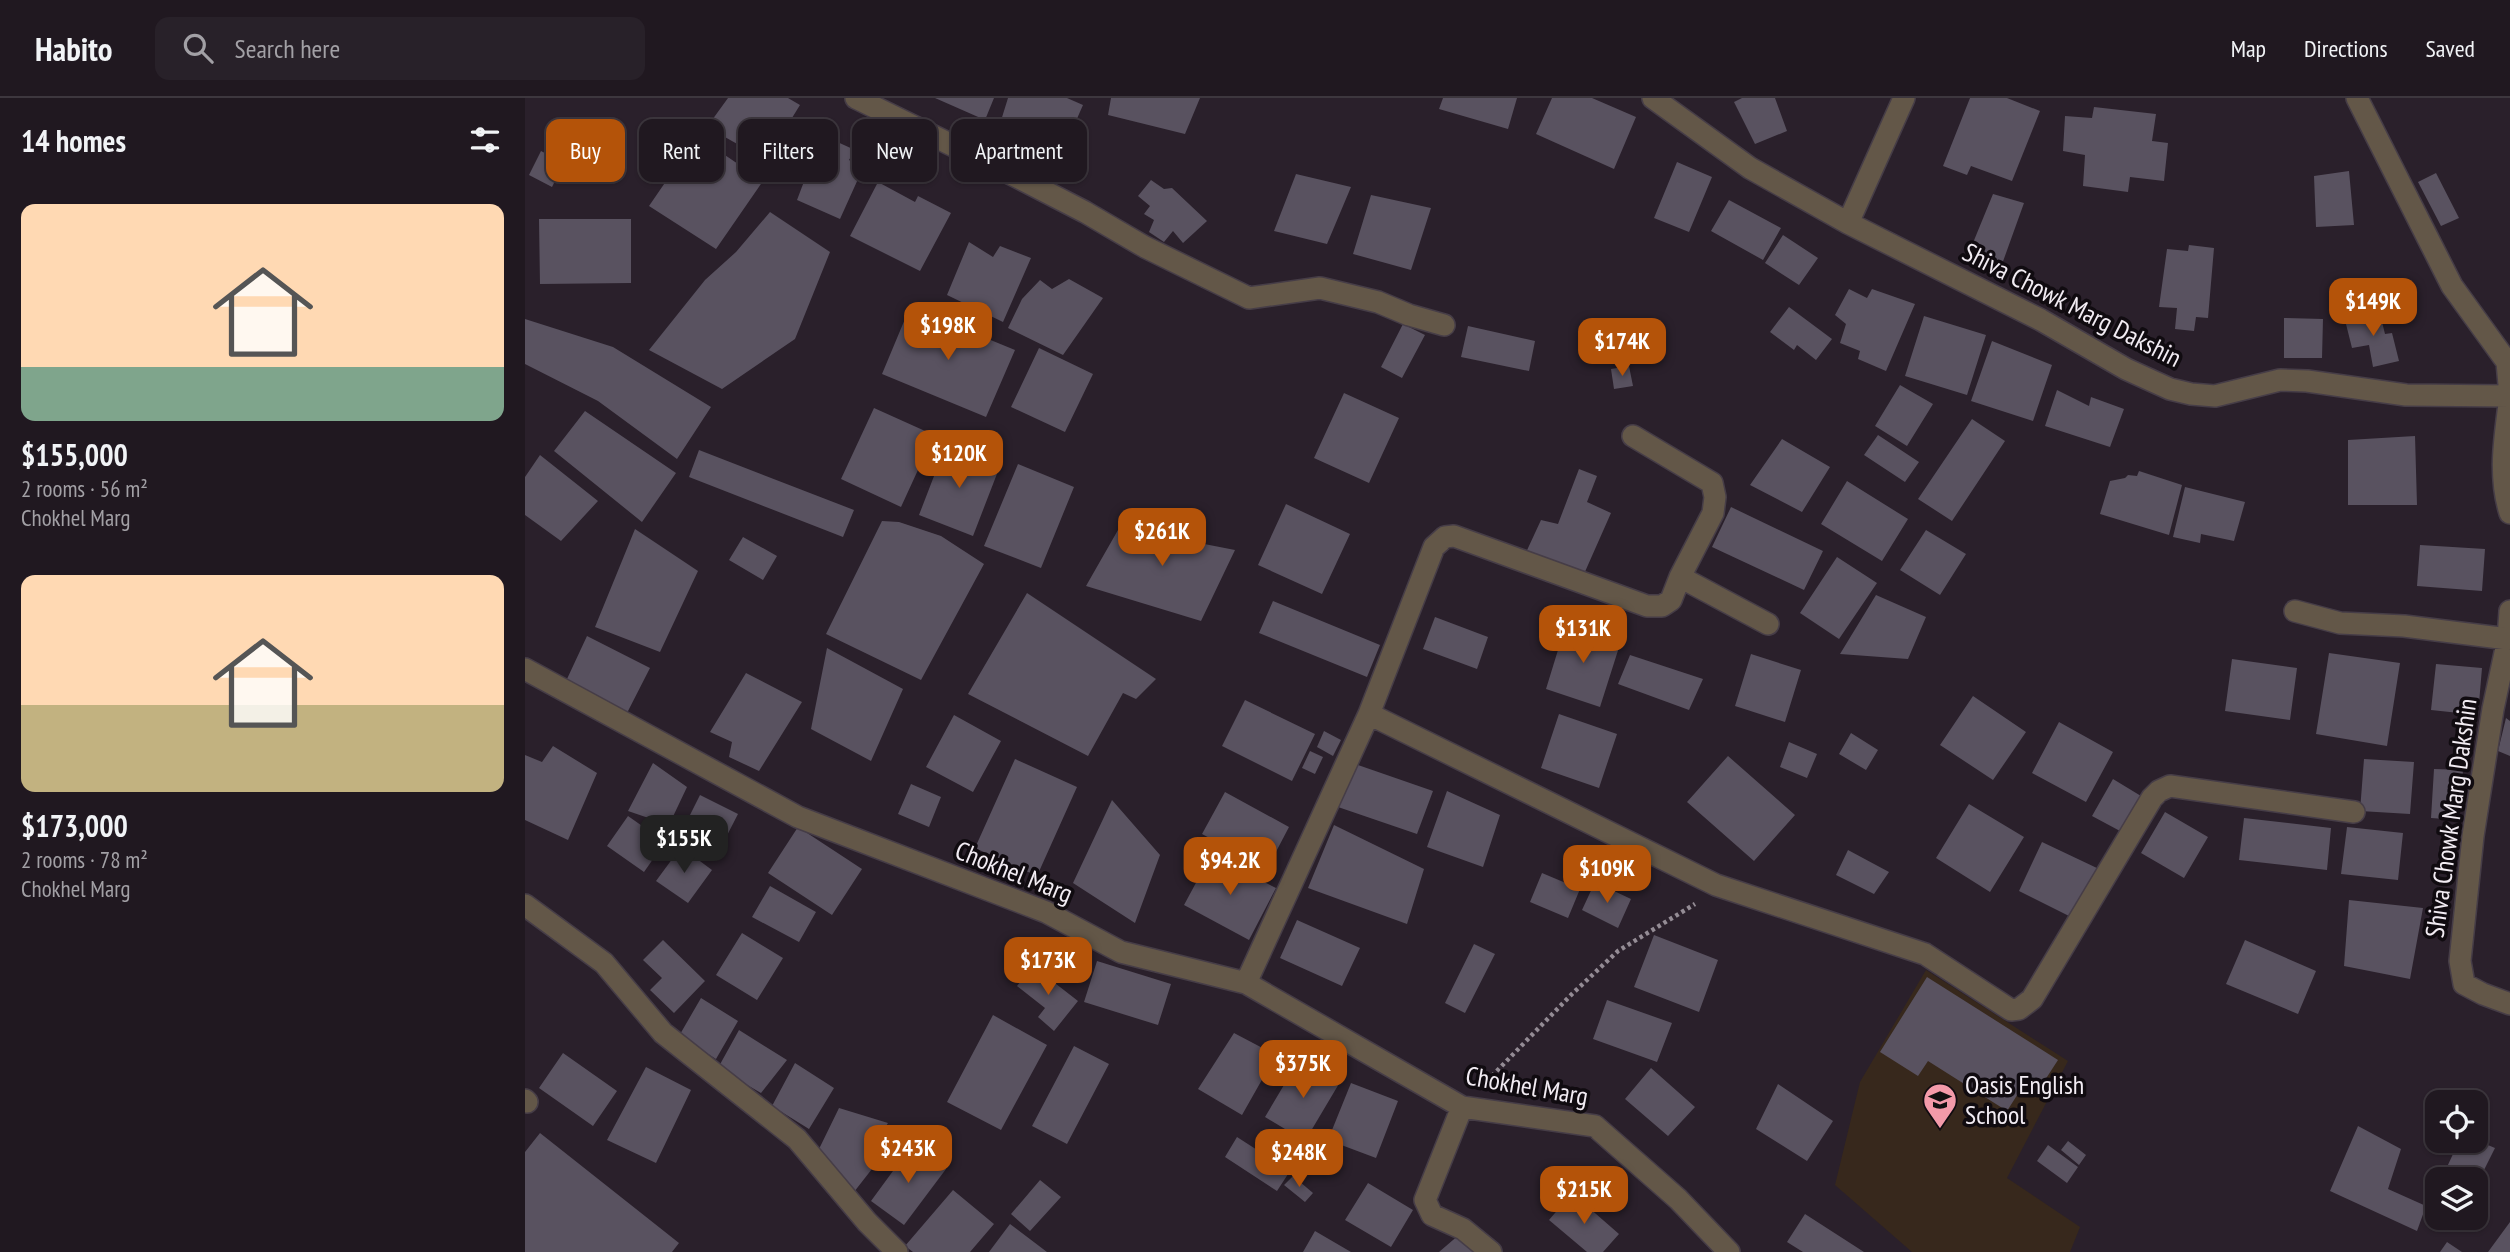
<!DOCTYPE html>
<html lang="en">
<head>
<meta charset="utf-8">
<style>
	body { margin:0; font-family:"PT Sans Narrow",sans-serif; background:#282129; color:#f1f3f6; height:100vh; display:flex; flex-direction:column; font-size:26px; white-space:nowrap }
	* { box-sizing:border-box; margin:0 }
	p { font-size:23px; color:#a2a0a5 }
	.icon { flex:none; width:38px; height:38px; fill:none; stroke:currentColor; stroke-width:2; stroke-linecap:round; stroke-linejoin:round }
	.map { position:relative; flex:1; overflow:hidden }
	.details { display:flex; flex-direction:column; background:#201820; width:525px }
	.details>* { flex:none }
	.hud { position:absolute; left:21px; top:21px; width:665px; height:63px; display:flex; gap:14px }
	.controls { position:absolute; left:1900px; top:992px; display:grid; gap:14px }
	.controls a { display:grid; place-items:center; width:63px; height:63px; border-radius:14px; background:#201820; box-shadow:0 2px 5px #0004,0 0 0 2px #3d373e; font-size:35px }
	.price { position:absolute; translate:-50% -60px; padding:0 16px; border-radius:14px; background:#b45309; color:#fff; font-size:23px; line-height:46px; filter:drop-shadow(0 2px 4px #0008) }
	.price::after { content:''; position:absolute; left:50%; top:42px; width:21px; height:16px; margin-left:-10px; background:inherit; clip-path:polygon(0 0,100% 0,50% 100%) }
	.price.on { background:#222; color:#fff }
	ul { padding:0; list-style:none }
	li { display:grid; align-content:center; gap:14px; height:371px; padding:0 21px }
	li span { display:grid; place-items:center; height:217px; border-radius:14px; color:#555 }
	li>.icon { margin-inline-start:auto }
	span .icon { width:126px; height:126px; fill:#fffc; stroke-width:1 }
	li b { font-size:30px }
	h2 { display:flex; justify-content:space-between; align-items:center; height:84px; padding:0 21px; font-size:30px }
	.pill { padding:0 24px; border-radius:14px; background:#201820; box-shadow:0 2px 5px #0004,0 0 0 2px #3d373e; font-size:24px; line-height:63px }
	.pill.on { background:#b45309; color:#fff }
	header { display:flex; align-items:center; gap:42px; box-sizing:border-box; height:98px; padding:0 35px; background:#201820; border-bottom:2px solid #3d373e }
	header strong { font-size:33px }
	nav { display:flex; gap:38px; margin-inline-start:auto; font-size:24px }
	.search { width:490px; height:63px; background:#282129; display:flex; align-items:center; gap:18px; box-sizing:border-box; padding:0 24px; border-radius:14px; color:#a2a0a5; font-size:26px }
	main { display:flex; flex:1; min-height:0 }
	.map>svg:first-child { display:block }
	.education { fill:#37281c }
	.building { fill:#595260 }
	.lines { fill:none; stroke-linecap:round; stroke-linejoin:round }
	.minor-casing { stroke:#463d47; stroke-width:24 }
	.path { stroke:#948c95; stroke-width:4.5; stroke-dasharray:3.5 3.5; stroke-linecap:butt }
	.minor { stroke:#635748; stroke-width:21 }
	.labels { text-anchor:middle; stroke-width:7; stroke-linejoin:round; paint-order:stroke }
	.street-label { font-size:26px; fill:#f2ecf3; stroke:#100b10 }
	.poi-label { font-size:26px; fill:#f2ecf3; stroke:#100b10; text-anchor:start }
</style>
</head>
<body>
<header>
<strong>Habito</strong>
<div class="search"><svg class="icon" aria-label="search" viewBox="0 0 24 24"><circle cx="10" cy="10" r="6"/><path d="M15 15l6 6"/></svg>Search here</div>
<nav><a>Map</a><a>Directions</a><a>Saved</a></nav>
</header>
<main>
<section class="details">
<h2>14 homes<svg class="icon" aria-label="filters" viewBox="0 0 24 24"><path d="M4 7h16M4 17h16"/><circle cx="9" cy="7" r="2"/><circle cx="15" cy="17" r="2"/></svg></h2>
<ul>
<li><span style="background:linear-gradient(#ffd9b3 75%,#7fa58c 0)"><svg class="icon" aria-label="home" viewBox="0 0 24 24"><path d="M3 11l9-7 9 7M6 9v11h12V9"/></svg></span><div><b>$155,000</b><p>2 rooms · 56 m²</p><p>Chokhel Marg</p></div></li>
<li><span style="background:linear-gradient(#ffd9b3 60%,#c2b280 0)"><svg class="icon" aria-label="home" viewBox="0 0 24 24"><path d="M3 11l9-7 9 7M6 9v11h12V9"/></svg></span><div><b>$173,000</b><p>2 rooms · 78 m²</p><p>Chokhel Marg</p></div></li>
</ul>
</section>
<div class="map">
<svg width="1985" height="1154" viewBox="0 0 1985 1154">
	<rect width="100%" height="100%" fill="#2a202b"/>
	<!-- education -->
	<path class="education" d="M1401 872 1543 963 1482 1080 1555 1129 1545 1154H1387L1310 1087 1335 984Z"/>
	<!-- building -->
	<path class="building" d="M203 0H263L275 7 241 62 182 29Z
		M410 0H469L460 22Z
		M483 0H542L558 7 536 57 474 29Z
		M586 0H675L660 36 583 17Z
		M918 0H992L983 31 914 11Z
		M1027 0H1067L1111 19 1089 71 1011 36Z
		M1217 0H1250L1262 33 1230 46 1209 4Z
		M1445 0H1482L1515 13 1487 83 1446 68 1442 77 1418 68Z
		M1569 9 1631 16 1627 43 1643 45 1639 83 1605 79 1603 94 1558 88 1560 57 1538 53 1540 18 1567 20Z
		M144 34 148 69 126 71 122 36Z
		M172 38 238 83 191 151 124 108Z
		M308 42 330 52 324 62 338 70 315 121 272 102 289 57 303 61Z
		M16 53 39 65 27 89 4 77Z
		M1152 64 1187 79 1164 134 1129 120Z
		M1824 73 1829 127 1791 129 1789 78Z
		M1911 75 1934 120 1916 128 1893 84Z
		M771 76 826 89 802 146 749 133Z
		M626 82 639 91 647 90 682 123 658 145 648 133 639 144 624 134 629 122 619 116 625 108 613 98Z
		M353 84 390 104 393 98 426 115 395 173 325 138Z
		M1468 96 1499 105 1476 169 1443 157Z
		M846 97 906 110 886 172 828 156Z
		M1204 102 1256 130 1238 162 1186 133Z
		M245 114 305 154 270 241 197 291 124 252 180 182 211 154Z
		M14 121H106V185L15 186Z
		M1258 137 1293 160 1274 187 1240 165Z
		M444 144 468 159 475 148 506 160 478 224 422 197Z
		M1664 147 1689 150 1683 220 1671 219 1669 233 1650 231 1652 210 1634 209 1642 151 1663 153Z
		M544 181 578 200 538 257 483 230 497 201 515 182 527 191Z
		M1324 191 1342 200 1347 191 1390 206 1361 273 1333 261 1335 253 1315 245 1321 226 1310 217Z
		M385 209 490 252 461 319 357 276Z
		M1264 209 1307 241 1291 262 1272 247 1269 252 1245 234Z
		M1854 212 1860 236 1867 235 1874 263 1848 269 1844 247 1827 250 1820 222Z
		M1399 218 1461 237 1442 297 1380 278Z
		M1759 220 1798 221 1797 260H1759Z
		M0 221 88 249 186 309 152 361 73 303 0 266Z
		M878 226 900 237 877 280 856 269Z
		M943 228 1010 243 1004 273 936 259Z
		M1467 243 1527 267 1508 323 1446 303Z
		M514 250 568 276 540 334 486 309Z
		M1104 268 1108 288 1089 291 1086 271Z
		M1375 287 1408 306 1382 348 1350 328Z
		M1532 292 1564 308 1566 299 1599 311 1585 349 1520 328Z
		M819 295 874 320 844 385 789 360Z
		M349 310 409 337 376 409 316 381Z
		M60 313 151 375 117 424 29 353Z
		M1447 321 1480 343 1427 423 1393 401Z
		M1353 337 1394 364 1380 384 1339 357Z
		M1890 338 1892 407H1823V342Z
		M1257 341 1305 369 1277 414 1225 387Z
		M421 347 475 368 448 438 394 417Z
		M174 352 329 412 318 439 164 379Z
		M15 357 73 403 36 443 0 417V379Z
		M493 366 549 389 516 470 459 448Z
		M1054 371 1072 378 1062 404 1086 415 1059 476 998 461 1016 422 1033 426Z
		M1614 373 1657 387 1644 437 1575 416 1585 383 1600 380 1603 377 1612 378Z
		M1322 383 1383 421 1357 463 1296 426Z
		M1660 389 1720 404 1709 443 1676 436 1675 445 1648 439Z
		M761 406 825 436 797 496 733 467Z
		M1206 409 1298 453 1279 492 1187 449Z
		M357 423 374 424 416 438 459 466 396 582 301 536Z
		M636 423 672 431 669 444 710 452 676 523 561 488 593 432Z
		M110 431 173 473 135 554 70 529Z
		M1401 432 1441 456 1415 497 1375 472Z
		M218 439 252 458 238 482 204 462Z
		M1895 447 1960 451 1957 493 1892 488Z
		M1312 459 1352 485 1314 541 1275 515Z
		M502 495 631 581 611 601 598 595 563 658 443 596Z
		M1351 497 1401 519 1383 561 1315 556Z
		M748 503 855 547 842 579 734 535Z
		M910 519 963 539 952 571 898 551Z
		M1041 526 1096 543 1075 609 1021 591Z
		M62 538 125 570 102 615 42 581Z
		M302 550 378 591 346 663 286 631Z
		M1804 555 1875 565 1862 648 1791 636Z
		M1226 556 1276 572 1260 624 1210 608Z
		M1105 557 1178 581 1164 612 1093 586Z
		M1707 561 1772 570 1765 622 1700 613Z
		M1911 566 1957 570 1953 617 1906 612Z
		M221 575 277 604 234 673 204 659 207 644 185 634Z
		M1448 598 1501 634 1468 682 1415 647Z
		M720 602 790 636 767 683 697 648Z
		M1034 616 1092 636 1074 690 1016 670Z
		M429 617 476 643 448 694 401 669Z
		M1981 620 1985 623V658L1973 653Z
		M1534 624 1588 654 1561 704 1507 675Z
		M799 633 816 642 808 658 792 649Z
		M1326 635 1353 652 1341 672 1314 656Z
		M1264 644 1292 656 1282 680 1255 669Z
		M28 648 72 675 43 742 0 722V657L17 664Z
		M785 653 798 659 790 676 777 670Z
		M1203 658 1270 717 1229 763 1162 704Z
		M490 661 552 689 512 778 450 750Z
		M1839 661 1889 664 1885 716 1835 713Z
		M128 665 162 689 144 727 103 713Z
		M833 667 908 693 892 736 813 709Z
		M1909 671 1938 672 1934 722 1906 720Z
		M1588 681 1616 698 1595 733 1567 718Z
		M386 686 416 699 404 729 373 716Z
		M922 693 975 717 958 769 902 749Z
		M700 694 764 729 742 771 677 736Z
		M175 697 213 716 194 753 156 735Z
		M587 702 635 757 610 825 548 785Z
		M1444 706 1499 739 1465 794 1411 760Z
		M1640 714 1683 739 1659 780 1616 755Z
		M103 718 140 744 119 774 82 748Z
		M1719 720 1806 730 1802 772 1714 762Z
		M809 727 899 771 882 826 783 790Z
		M273 729 337 771 307 817 243 775Z
		M1822 729 1878 735 1873 782 1816 776Z
		M1517 744 1574 771 1550 821 1494 793Z
		M156 749 187 772 163 805 131 783Z
		M1323 752 1364 774 1349 796 1311 777Z
		M686 757 751 790 724 842 659 807Z
		M1017 775 1055 791 1043 820 1005 804Z
		M1070 784 1106 801 1093 830 1057 812Z
		M245 788 291 814 274 844 227 819Z
		M1824 802 1898 810 1885 881 1819 868Z
		M772 822 835 850 817 888 755 860Z
		M217 835 258 860 232 902 191 877Z
		M1129 837 1193 862 1174 914 1109 889Z
		M138 842 180 883 149 915 125 892 137 880 118 862Z
		M1720 842 1791 873 1773 916 1701 886Z
		M949 846 970 856 940 915 920 905Z
		M572 863 646 886 633 927 559 904Z
		M508 868 553 903 529 933 513 919 520 910 492 888Z
		M1402 879 1533 962 1509 999 1496 991 1482 1013 1403 963 1393 978 1355 954Z
		M176 900 213 923 191 961 154 938Z
		M1082 902 1147 925 1132 964 1068 941Z
		M468 917 522 947 476 1032 422 1004Z
		M214 932 262 962 236 995 193 970Z
		M709 935 751 957 717 1017 673 991Z
		M549 948 584 966 542 1046 507 1028Z
		M38 955 92 993 68 1028 14 990Z
		M775 960 815 984 780 1043 740 1019Z
		M270 965 309 990 284 1031 247 1008Z
		M121 969 166 992 131 1065 82 1042Z
		M1126 970 1170 1009 1143 1038 1100 1001Z
		M826 985 873 1003 851 1060 803 1042Z
		M1253 986 1308 1023 1282 1063 1231 1031Z
		M314 1010 363 1025 353 1040 361 1053 329 1094 294 1051Z
		M1833 1028 1876 1051 1863 1091 1901 1108 1892 1133 1805 1093Z
		M15 1035 154 1145 147 1154H0V1054Z
		M712 1039 765 1073 752 1093 700 1059Z
		M1951 1042 1970 1050 1951 1088V1082H1916L1934 1043Z
		M1543 1043 1561 1057 1554 1067 1536 1052Z
		M387 1047 421 1071 379 1127 346 1103Z
		M1523 1047 1553 1069 1542 1085 1512 1063Z
		M768 1078 788 1095 780 1104 759 1087Z
		M515 1082 536 1099 505 1133 486 1116Z
		M843 1085 888 1112 866 1149 820 1122Z
		M428 1092 469 1126 445 1154H388L380 1148Z
		M1047 1095 1094 1136 1078 1154H1062L1024 1122Z
		M1280 1116 1339 1154H1278L1262 1144Z
		M1985 1124V1154H1963Z
		M485 1126 522 1154H464Z
		M790 1133 826 1154H778Z
		M935 1136 954 1154H914Z
		M1922 1144 1937 1154H1915Z"/>
	<g class="lines">
		<!-- minor casing -->
		<g class="minor-casing">
			<path id="minor" d="M331 0 488 77 560 114 620 149 724 200 795 190 853 204 884 217 919 227
				M1128 0 1225 70 1323 125 1516 222 1601 271 1645 291 1666 296 1690 298 1755 282 1782 283 1881 297 1985 298
				M1832 0 1927 188 1982 264 1985 298
				M1323 125 1379 0
				M1985 299C1980 339 1973 376 1985 415
				M1155 479 1243 526
				M1770 513 1815 525 1879 528 1983 541
				M1985 513 1983 541 1968 611 1948 738 1935 863 1939 886 1958 896 1985 906
				M0 571 273 719 521 814 596 854 721 885 937 1009 1070 1028 1153 1101 1204 1154
				M844 616 1191 787 1400 856 1486 912 1494 911 1507 901 1627 700 1634 693 1645 688 1829 714
				M0 807 79 865 138 935 272 1041 342 1124 372 1154
				M721 885 844 616 909 449 920 439 929 438 1122 508H1137L1146 502 1155 479 1188 415 1190 399 1187 385 1108 338
				M0 1002 2 1004
				M937 1009 900 1102 907 1117 938 1131 966 1154"/>
		</g>
		<!-- path -->
		<path class="path" d="M962 983 1047 896 1093 853 1170 806"/>
		<!-- minor -->
		<use href="#minor" class="minor"/>
	</g>
	<!-- icons -->
	<defs>
		<g id="school-pin" transform="scale(1.75)"><path d="M0 17L-7.5 6A9.5 9.5 0 1 1 7.5 6Z" fill="#f39aa9" stroke="#100b10"/><path d="M0-5L7-2L0 1L-7-2ZM-4 1L0 2.5L4 1V4Q0 6-4 4Z" fill="#111"/></g>
	</defs>
	<g fill-rule="evenodd">
		<use href="#school-pin" x="1415" y="1002"/>
	</g>
	<g class="labels">
		<!-- street labels -->
		<g class="street-label">
			<text transform="translate(1547 207) rotate(27)" y="9">Shiva Chowk Marg Dakshin</text>
			<text transform="translate(1926 720) rotate(-82)" y="9">Shiva Chowk Marg Dakshin</text>
			<text transform="translate(489 774) rotate(22)" y="9">Chokhel Marg</text>
			<text transform="translate(1002 988) rotate(10)" y="9">Chokhel Marg</text>
		</g>
		<!-- poi labels -->
		<g class="poi-label">
			<text x="1440" y="996">Oasis English<tspan x="1440" dy="30">School</tspan></text>
		</g>
	</g>
</svg>
<div class="controls">
<a><svg class="icon" aria-label="locate" viewBox="0 0 24 24"><circle cx="12" cy="12" r="6"/><path d="M12 2v4M12 18v4M2 12h4M18 12h4"/></svg></a>
<a><svg class="icon" aria-label="layers" viewBox="0 0 24 24"><path d="M12 4l9 5-9 5-9-5zM3 14l9 5 9-5"/></svg></a>
</div>
<b class="price" style="left:1848px;top:240px">$149K</b>
<b class="price" style="left:423px;top:264px">$198K</b>
<b class="price" style="left:1097px;top:280px">$174K</b>
<b class="price" style="left:434px;top:392px">$120K</b>
<b class="price" style="left:637px;top:470px">$261K</b>
<b class="price" style="left:1058px;top:567px">$131K</b>
<b class="price on" style="left:159px;top:777px">$155K</b>
<b class="price" style="left:705px;top:799px">$94.2K</b>
<b class="price" style="left:1082px;top:807px">$109K</b>
<b class="price" style="left:523px;top:899px">$173K</b>
<b class="price" style="left:778px;top:1002px">$375K</b>
<b class="price" style="left:383px;top:1087px">$243K</b>
<b class="price" style="left:774px;top:1091px">$248K</b>
<b class="price" style="left:1059px;top:1128px">$215K</b>
<div class="hud">
<a class="pill on">Buy</a>
<a class="pill">Rent</a>
<a class="pill">Filters</a>
<a class="pill">New</a>
<a class="pill">Apartment</a>
</div>
</div>
</main>
</body>
</html>
